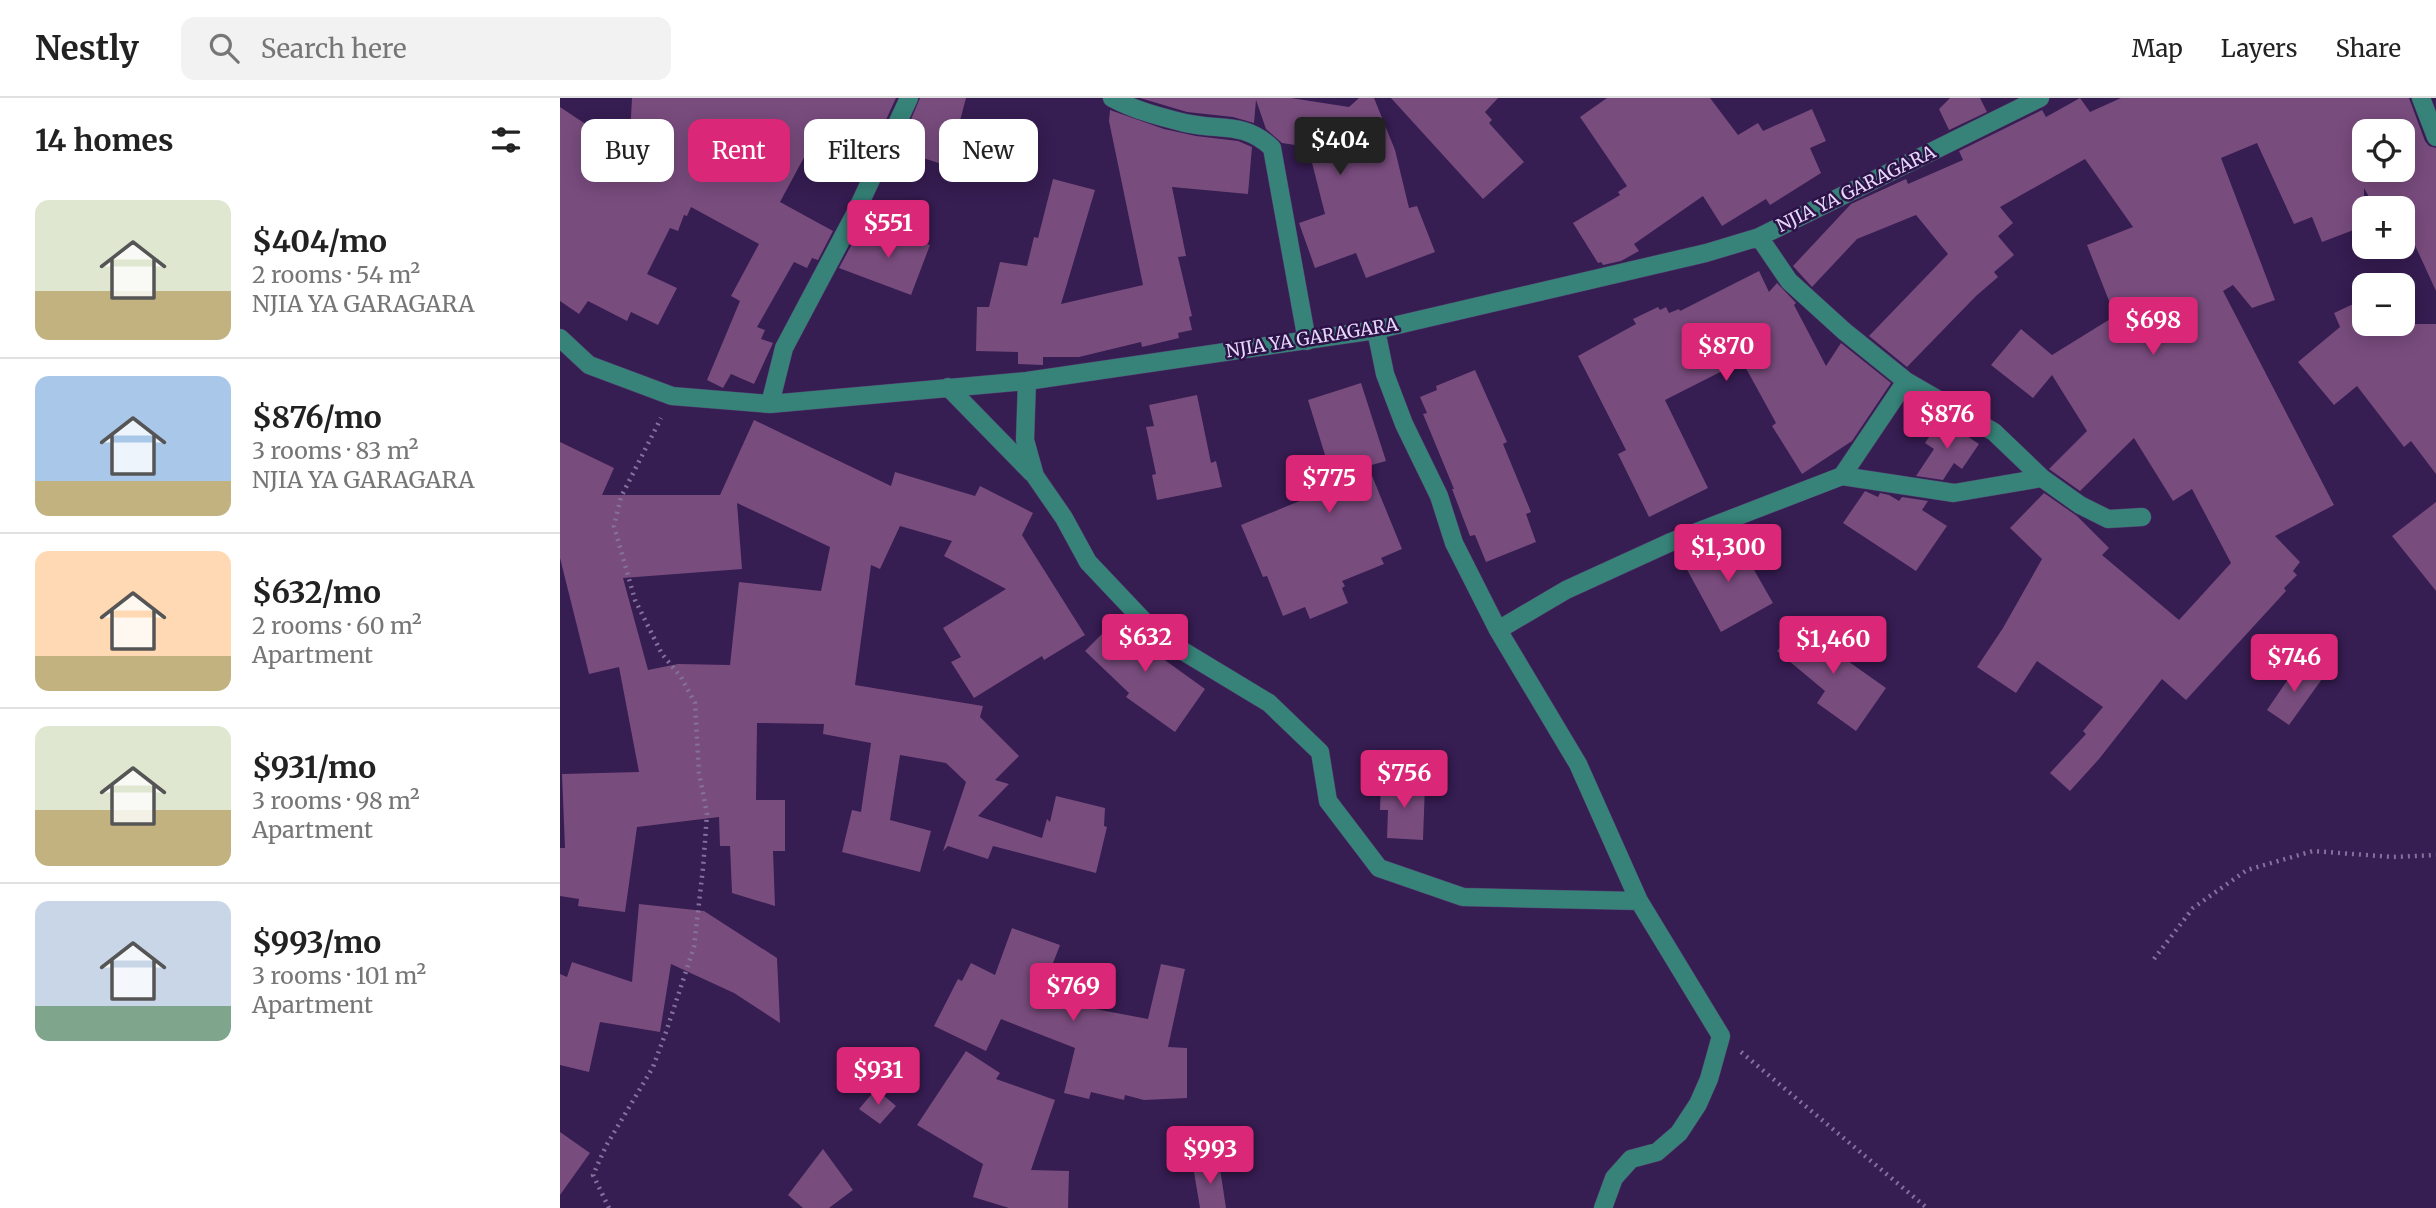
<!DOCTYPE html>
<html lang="en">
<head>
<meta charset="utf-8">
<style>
	body { margin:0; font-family:Merriweather,serif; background:#f2f2f2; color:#222; height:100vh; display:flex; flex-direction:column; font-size:26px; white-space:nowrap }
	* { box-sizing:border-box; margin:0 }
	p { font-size:23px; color:#767676 }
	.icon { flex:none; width:38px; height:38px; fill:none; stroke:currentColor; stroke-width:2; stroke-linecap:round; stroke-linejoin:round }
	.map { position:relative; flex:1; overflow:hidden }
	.panel { display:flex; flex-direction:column; background:#fff; width:560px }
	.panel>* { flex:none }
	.guide { position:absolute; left:21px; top:21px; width:665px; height:63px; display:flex; gap:14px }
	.controls { position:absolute; left:1792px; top:21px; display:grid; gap:14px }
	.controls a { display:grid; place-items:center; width:63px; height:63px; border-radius:14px; background:#fff; box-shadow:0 4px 18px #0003; font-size:35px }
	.price { position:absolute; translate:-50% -60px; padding:0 16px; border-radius:7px; background:#db2777; color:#fff; font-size:23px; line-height:46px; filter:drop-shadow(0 2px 4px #0008) }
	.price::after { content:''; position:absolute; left:50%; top:42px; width:21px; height:16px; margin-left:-10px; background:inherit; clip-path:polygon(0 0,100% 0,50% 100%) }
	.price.active { background:#222; color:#fff }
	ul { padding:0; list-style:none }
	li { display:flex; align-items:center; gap:21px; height:175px; padding:0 35px }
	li+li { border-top:2px solid #e0e0e0 }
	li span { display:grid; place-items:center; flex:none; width:196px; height:140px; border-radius:14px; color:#555 }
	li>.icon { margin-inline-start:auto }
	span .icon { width:84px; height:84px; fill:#fffc; stroke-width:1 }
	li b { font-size:30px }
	h2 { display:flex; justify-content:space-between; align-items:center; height:84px; padding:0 35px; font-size:30px }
	.pill { padding:0 24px; border-radius:14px; background:#fff; box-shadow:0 4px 18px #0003; font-size:24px; line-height:63px }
	.pill.active { background:#db2777; color:#fff }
	header { display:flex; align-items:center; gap:42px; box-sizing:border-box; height:98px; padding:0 35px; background:#fff; border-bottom:2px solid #e0e0e0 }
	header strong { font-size:33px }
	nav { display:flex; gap:38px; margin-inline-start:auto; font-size:24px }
	.search { width:490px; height:63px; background:#f2f2f2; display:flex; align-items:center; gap:18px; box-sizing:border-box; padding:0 24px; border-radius:14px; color:#767676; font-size:26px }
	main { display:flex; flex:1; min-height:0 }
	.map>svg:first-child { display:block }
	.building { fill:#794c7e; fill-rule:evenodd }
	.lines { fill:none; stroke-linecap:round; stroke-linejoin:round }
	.minor-casing { stroke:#523b6d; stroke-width:19 }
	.path { stroke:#85719d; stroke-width:4.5; stroke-dasharray:2 5; stroke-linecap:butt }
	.minor { stroke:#378379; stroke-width:18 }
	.labels { text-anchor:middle; stroke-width:5; stroke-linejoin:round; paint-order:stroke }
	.street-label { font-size:18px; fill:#e6d8fa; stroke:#2c1246 }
</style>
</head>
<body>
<header>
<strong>Nestly</strong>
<div class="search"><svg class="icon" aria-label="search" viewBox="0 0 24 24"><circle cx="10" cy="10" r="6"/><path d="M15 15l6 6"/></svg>Search here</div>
<nav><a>Map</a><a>Layers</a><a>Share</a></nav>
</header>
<main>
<section class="panel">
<h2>14 homes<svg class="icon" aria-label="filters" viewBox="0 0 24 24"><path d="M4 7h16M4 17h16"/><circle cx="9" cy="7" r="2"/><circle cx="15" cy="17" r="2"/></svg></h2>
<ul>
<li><span style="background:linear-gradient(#dfe7d0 65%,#c2b280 0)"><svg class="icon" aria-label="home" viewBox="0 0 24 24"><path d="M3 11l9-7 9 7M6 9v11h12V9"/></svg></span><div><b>$404/mo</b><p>2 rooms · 54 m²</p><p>NJIA YA GARAGARA</p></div></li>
<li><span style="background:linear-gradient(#a9c7e8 75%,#c2b280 0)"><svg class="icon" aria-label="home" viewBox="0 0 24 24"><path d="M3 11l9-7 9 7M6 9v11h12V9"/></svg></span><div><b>$876/mo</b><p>3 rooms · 83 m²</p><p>NJIA YA GARAGARA</p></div></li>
<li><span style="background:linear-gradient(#ffd9b3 75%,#c2b280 0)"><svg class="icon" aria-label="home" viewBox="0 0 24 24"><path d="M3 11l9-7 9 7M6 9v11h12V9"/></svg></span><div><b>$632/mo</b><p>2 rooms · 60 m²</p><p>Apartment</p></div></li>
<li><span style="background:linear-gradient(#dfe7d0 60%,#c2b280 0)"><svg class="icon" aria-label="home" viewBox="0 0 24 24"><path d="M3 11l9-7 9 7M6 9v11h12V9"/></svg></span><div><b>$931/mo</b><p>3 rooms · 98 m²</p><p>Apartment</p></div></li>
<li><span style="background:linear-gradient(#c9d6e8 75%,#7fa58c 0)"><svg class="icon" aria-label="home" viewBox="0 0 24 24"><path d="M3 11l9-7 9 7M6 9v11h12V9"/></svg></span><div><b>$993/mo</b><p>3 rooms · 101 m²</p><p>Apartment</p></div></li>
</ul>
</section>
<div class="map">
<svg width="1876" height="1110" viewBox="0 0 1876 1110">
	<rect width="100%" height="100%" fill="#361d52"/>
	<!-- building -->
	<path class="building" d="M72 0H336L309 59 262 35 250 54 248 52 220 104 273 133 258 162 252 160 247 170 234 164 197 229 205 232 201 241 213 245 194 286 171 276 163 290 147 282 180 203 171 198 199 146 131 109 127 118 124 117 118 133 110 130 87 176 117 190 98 227 71 214 67 223 28 203 19 216 0 203V9L69 55Z
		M360 0H406L388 68 338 52Z
		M580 0H731L789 9 799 0H814L835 52 849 110 857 108 875 154 806 180 796 155 755 170 739 125 765 116 748 49 722 45 706 31 696 2 694 25 673 19 627 14Z
		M831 0H938L925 14 932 22 929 25 964 64 923 101Z
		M1047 0H1150L1178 37 1198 25 1203 33 1252 11 1266 43 1250 50 1261 75 1210 107 1206 101 1162 128 1143 98 1074 146 1079 153 1061 163 1043 167 1041 164 1038 165 1013 125 1060 97 1058 94 1067 88 1020 19Z
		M1390 0H1420L1427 14 1389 32 1379 11Z
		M1520 0 1530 14 1561 0H1849L1865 43 1869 48 1876 50V193L1843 121V110H1815L1804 90V128L1762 144 1752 119 1734 126 1697 45 1661 60 1715 202 1692 210 1673 187 1663 193 1774 407 1715 438 1740 464 1733 473 1737 477 1724 490 1726 493 1626 602 1602 581 1539 661 1510 693 1490 675 1526 636 1523 633 1543 609 1477 563 1456 595 1417 569 1443 530 1482 461 1450 430 1484 395 1517 418 1549 450 1542 457 1619 522 1671 465 1632 391 1613 403 1574 340 1520 393 1489 371 1527 333 1492 277 1473 300 1431 267 1461 231 1492 257 1555 218 1527 147 1573 129 1525 61 1440 109 1453 125 1438 138 1454 157 1434 174 1438 179 1416 198 1347 269 1309 238 1388 156 1356 117 1297 141 1252 189 1233 168 1291 106 1346 81 1348 86 1403 62 1399 53 1482 12 1486 19ZM1804 33H1843V72H1804Z
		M550 12 604 31 636 38 678 43 692 49 688 96 612 89 626 158 618 159 632 218 629 219 632 232 618 235 619 240 582 249 581 244 519 259H483V267L458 266V254L416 253 417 209H429L440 164 467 168 474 139 478 140 493 81 535 92 501 206 583 187 549 23Z
		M307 131 329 140 332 132 370 147 351 197 279 170 293 144 301 148Z
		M1199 173 1209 194 1217 185 1236 205 1234 207 1266 268 1281 245 1331 285 1292 343 1242 376 1212 328 1216 325 1182 263 1105 302 1148 390 1089 419 1058 356 1066 352 1018 258 1076 226 1073 221 1098 209 1100 212 1106 209 1109 215 1119 211 1120 213Z
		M1804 201V226H1876V376L1851 343 1844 349 1797 288 1774 307 1738 264 1780 229 1774 215Z
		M915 272 947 344 943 346 971 414 966 416 976 444 926 464 915 437 910 438 892 391H894L863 316 867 315 860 299 877 292 876 288Z
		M801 285 826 363 808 368 842 451 821 460 824 466 782 483 785 488 782 490 788 505 750 521 745 509 723 518 707 478 703 479 681 427 769 391 759 359 765 357 748 302Z
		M637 297 651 365 656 363 662 389 597 402 592 377 596 376 586 329 594 328 589 307Z
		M1381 321 1419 346 1402 371 1394 365 1383 382 1356 378 1374 351 1365 345Z
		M194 322 331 388 335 374 415 398 420 388 473 415 462 437 525 537 484 562 482 558 414 600 391 564 401 559 383 530 446 491 384 458 392 443 340 428 320 471 311 467 295 587 423 608 420 619 459 658 435 682 449 686 418 718 482 740 487 721 490 724 496 698 545 710 544 728 547 729 536 775 433 748 428 761 388 748 383 753 406 684 386 665 340 657 330 722 371 733 360 774 282 754 292 712 301 714 311 645 263 636 264 626 197 625 196 702H225V753H213L215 808 172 795 170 748H160L159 719 77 729 65 814 18 808 19 801 0 798V750H5L2 676 79 674 59 569 29 576 0 460V344L54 370 42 397H160ZM177 405 270 449 261 493 179 484 170 567 118 566 88 572 63 480 182 471Z
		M1305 393 1318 399 1320 395 1329 397 1339 403 1342 399 1368 403 1362 412 1387 428 1356 473 1283 425Z
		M1876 404V493L1832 438Z
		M1174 437 1213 505 1161 534 1124 466Z
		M561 517 591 547 588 550 645 591 615 634 566 599 569 595 525 553Z
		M1242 523 1292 566 1326 590 1296 633 1257 605 1265 593 1217 553Z
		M1739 565 1762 581 1729 627 1707 612Z
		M821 685 865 687 863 742 827 740 828 712H820Z
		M79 806 144 813 217 860 220 925 174 895 111 866 100 934 40 924 29 974 0 967V876L7 879 12 864 72 884Z
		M452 830 500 847 488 878 535 899 530 910 588 921 601 866 625 871 608 949 627 950V1000L584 1002 565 997 564 1002 531 994 529 1001 504 995 515 950 441 921 426 953 374 928 398 881 402 883 411 865 435 877Z
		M406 953 440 975 436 981 495 1002 471 1072 509 1073 508 1110H449L413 1099 423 1066 357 1027Z
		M316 991 336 1008 320 1026 299 1011Z
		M0 1034 30 1055 0 1097Z
		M263 1051 293 1092 269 1110H243L228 1097Z
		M659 1064 666 1110H640L633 1068Z"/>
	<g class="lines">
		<!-- minor casing -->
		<g class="minor-casing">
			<path id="minor" d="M552 0C574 12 601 19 625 25 660 33 684 23 712 50L747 243
				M1861 0 1876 39
				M1199 139 1229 183 1284 233 1346 283 1434 334 1482 380 1520 407 1548 421 1582 419
				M816 232 825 276 844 326 879 398 894 445 938 532
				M0 240 29 267 112 298 210 306 467 283 816 232 1146 155 1199 139 1480 0
				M467 283 465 342 475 378 504 420 528 464 598 538 709 605 760 654 768 703 819 770 903 799 1079 803
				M388 289 472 375
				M210 306 224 250 295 116 349 0
				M1282 378 1394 395 1482 380
				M1043 1110 1054 1080 1071 1061 1097 1054 1119 1035 1138 1006 1149 981 1161 938 1079 803 1018 666 938 532 1006 492 1111 444 1282 378 1346 283"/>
		</g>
		<!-- path -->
		<path class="path" d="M1594 861 1633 810 1687 772 1753 753 1833 759 1876 757
			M1181 954 1367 1110
			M49 1110 33 1077 46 1048 93 969 106 934 134 849 143 770 147 716 139 675 135 605 121 579 102 556 75 502 54 428 61 399 101 320"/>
		<!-- minor -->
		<use href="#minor" class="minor"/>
	</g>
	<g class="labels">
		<!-- street labels -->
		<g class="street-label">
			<text transform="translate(1296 91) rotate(-26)" y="6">NJIA YA GARAGARA</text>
			<text transform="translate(752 240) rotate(-9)" y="6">NJIA YA GARAGARA</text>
		</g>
	</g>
</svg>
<div class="controls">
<a><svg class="icon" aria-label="locate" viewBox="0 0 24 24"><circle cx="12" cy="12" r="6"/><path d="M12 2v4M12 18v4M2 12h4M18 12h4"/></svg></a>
<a>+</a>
<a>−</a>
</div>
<b class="price active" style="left:780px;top:79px">$404</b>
<b class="price" style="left:328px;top:162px">$551</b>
<b class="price" style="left:1593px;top:259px">$698</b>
<b class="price" style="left:1166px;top:285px">$870</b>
<b class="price" style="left:1387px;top:353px">$876</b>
<b class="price" style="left:769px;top:417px">$775</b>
<b class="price" style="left:1168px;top:486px">$1,300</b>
<b class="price" style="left:585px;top:576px">$632</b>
<b class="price" style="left:1273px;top:578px">$1,460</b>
<b class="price" style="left:1734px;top:596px">$746</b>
<b class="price" style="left:844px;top:712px">$756</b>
<b class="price" style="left:513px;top:925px">$769</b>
<b class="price" style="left:318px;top:1009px">$931</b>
<b class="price" style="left:650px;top:1088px">$993</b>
<div class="guide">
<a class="pill">Buy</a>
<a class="pill active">Rent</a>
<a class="pill">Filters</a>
<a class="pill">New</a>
</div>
</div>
</main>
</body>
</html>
